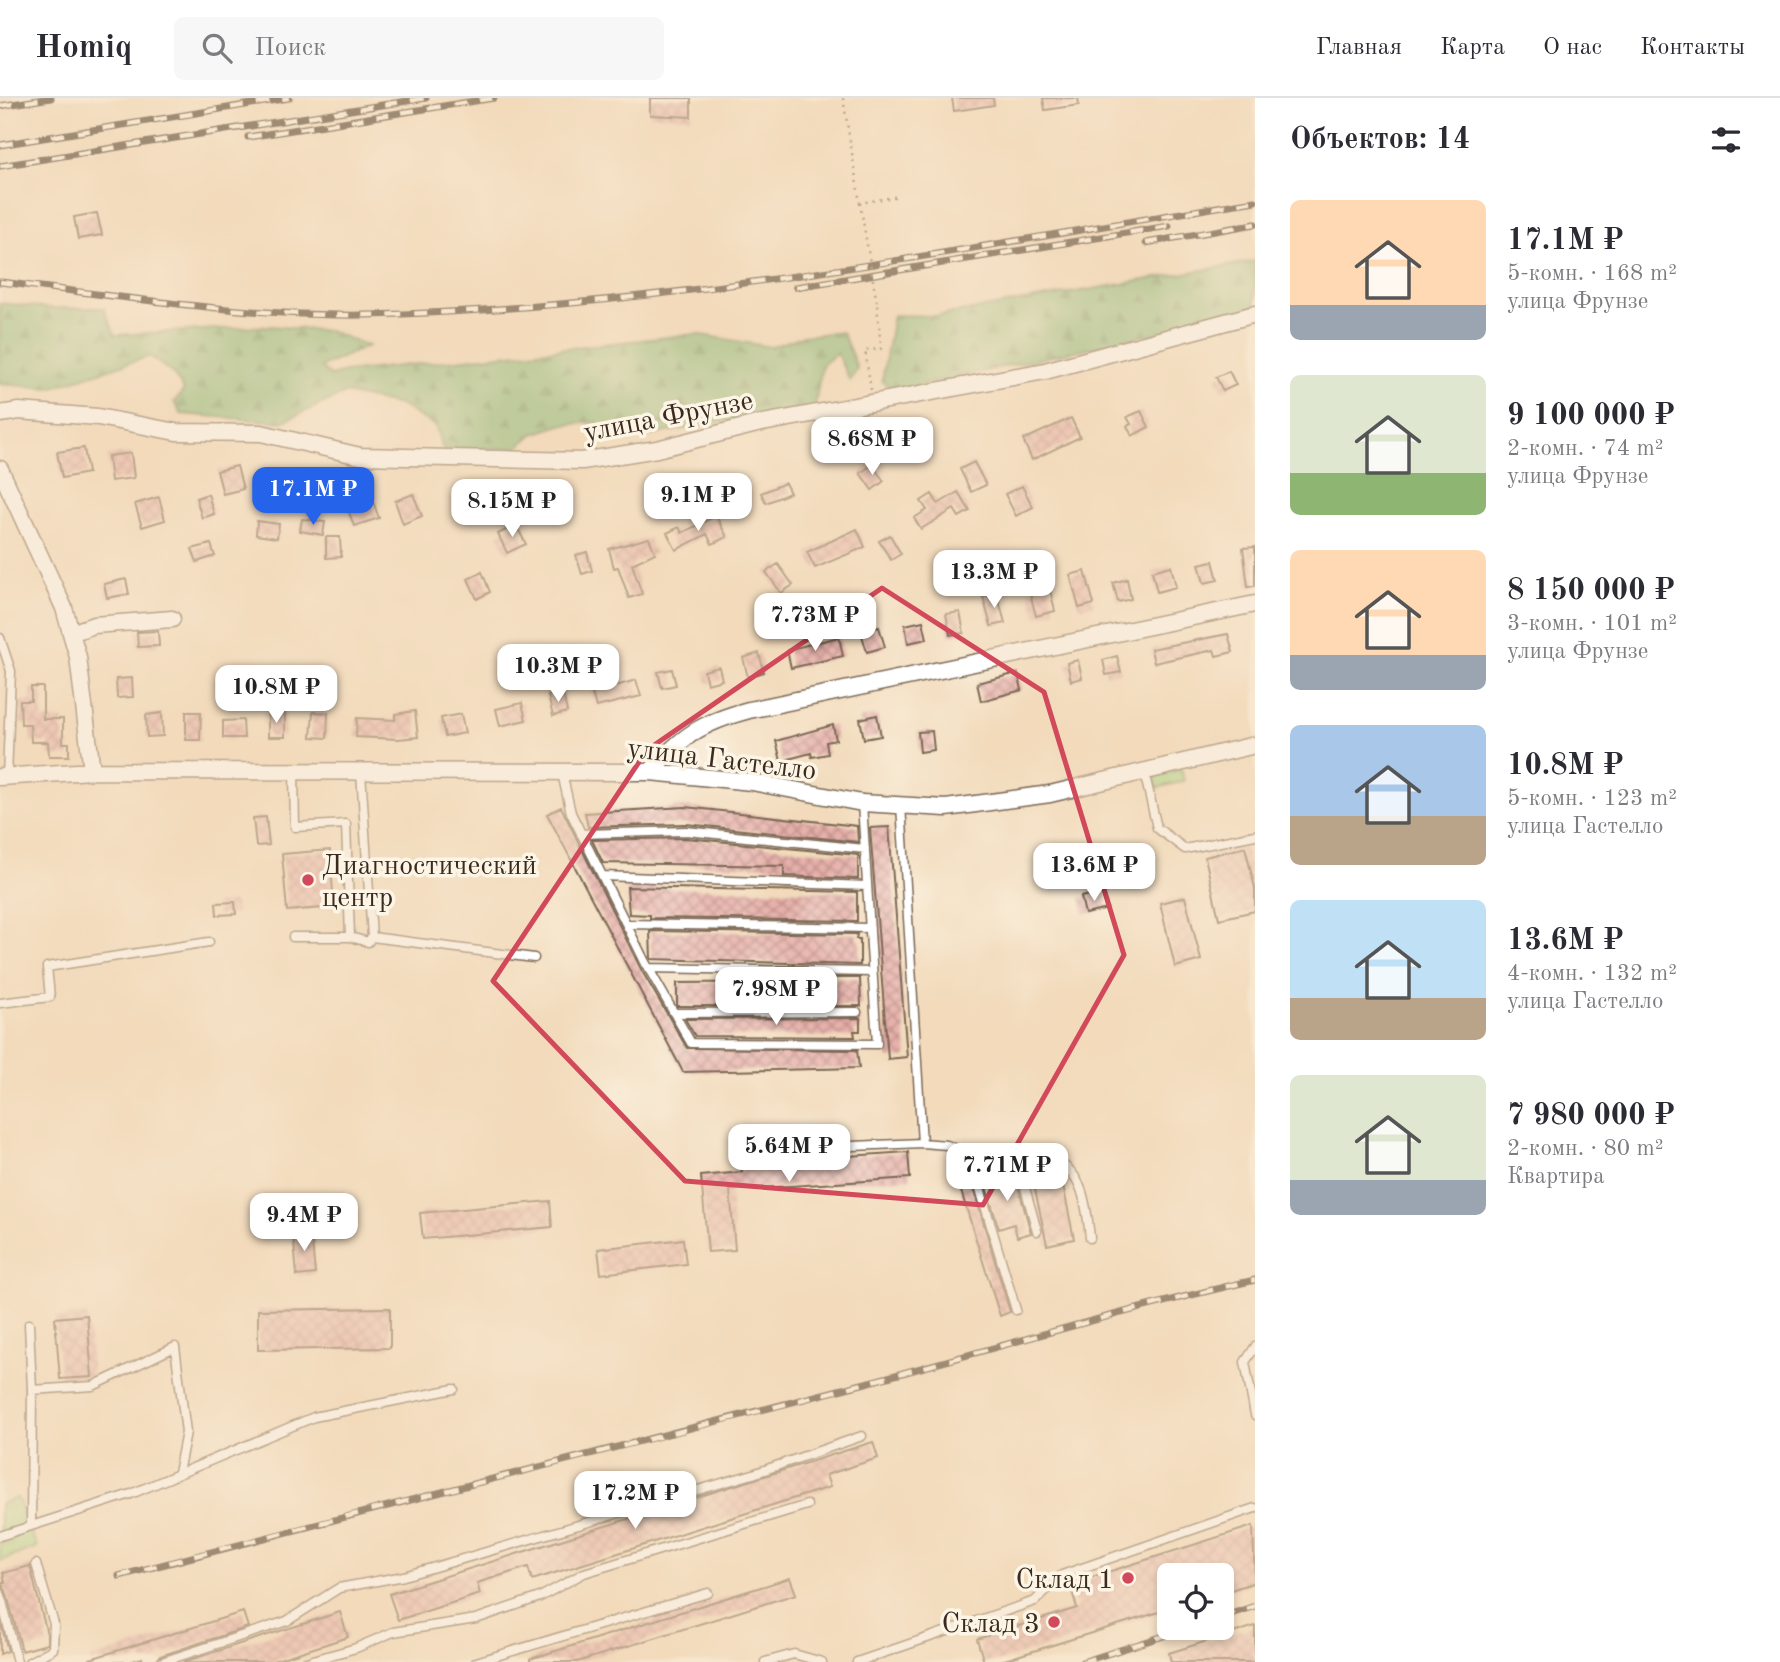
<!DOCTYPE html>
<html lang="ru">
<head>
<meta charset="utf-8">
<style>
	body { margin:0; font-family:"Old Standard TT",serif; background:#f7f7f7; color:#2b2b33; height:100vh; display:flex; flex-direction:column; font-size:26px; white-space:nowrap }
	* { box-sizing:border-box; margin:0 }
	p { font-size:23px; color:#7c7c81 }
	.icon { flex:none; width:38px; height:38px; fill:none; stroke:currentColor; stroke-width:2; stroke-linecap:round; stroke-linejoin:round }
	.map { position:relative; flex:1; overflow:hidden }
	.panel { display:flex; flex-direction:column; background:#fff; width:525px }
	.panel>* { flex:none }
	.controls { position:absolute; left:1157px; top:1465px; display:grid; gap:14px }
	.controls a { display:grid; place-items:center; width:77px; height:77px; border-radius:10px; background:#fff; box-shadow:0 4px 10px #0003; font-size:35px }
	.price { position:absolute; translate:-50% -60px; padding:0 16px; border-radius:14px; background:#fff; color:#222; font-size:23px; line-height:46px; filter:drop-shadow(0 2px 4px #0008) }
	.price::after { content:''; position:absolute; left:50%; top:42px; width:21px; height:16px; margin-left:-10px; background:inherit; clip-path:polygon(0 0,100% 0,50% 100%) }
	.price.active { background:#2563eb; color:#fff }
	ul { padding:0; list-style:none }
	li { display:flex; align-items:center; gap:21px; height:175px; padding:0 35px }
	li span { display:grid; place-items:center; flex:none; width:196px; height:140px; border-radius:10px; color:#555 }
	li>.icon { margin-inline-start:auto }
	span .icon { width:84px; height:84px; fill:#fffc; stroke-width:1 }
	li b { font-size:30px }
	h2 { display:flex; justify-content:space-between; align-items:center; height:84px; padding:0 35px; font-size:30px }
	header { display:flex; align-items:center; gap:42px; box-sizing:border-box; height:98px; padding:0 35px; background:#fff; border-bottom:2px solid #e1e1e2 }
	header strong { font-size:33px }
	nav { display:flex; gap:38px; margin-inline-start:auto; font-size:24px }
	.search { width:490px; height:63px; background:#f7f7f7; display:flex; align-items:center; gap:18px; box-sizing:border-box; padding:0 24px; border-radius:10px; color:#7c7c81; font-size:26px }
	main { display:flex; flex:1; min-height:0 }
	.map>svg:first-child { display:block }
	.grass { fill:url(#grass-tufts); stroke:#6f8052; stroke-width:2 }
	.forest { fill:url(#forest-firs); stroke:#5e7149; stroke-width:2 }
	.building { fill:url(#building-cross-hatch) }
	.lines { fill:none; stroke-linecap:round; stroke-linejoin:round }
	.service-casing { stroke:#7b6855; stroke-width:11 }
	.minor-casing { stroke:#7b6855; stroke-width:19 }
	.path { stroke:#7b6855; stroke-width:2.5; stroke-dasharray:2 5; stroke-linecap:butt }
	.service { stroke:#fff; stroke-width:8 }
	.minor { stroke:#fff; stroke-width:16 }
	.rail-casing { stroke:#3b2a1e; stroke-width:7 }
	.rail { stroke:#fcf5e5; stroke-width:4.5; stroke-dasharray:13; stroke-linecap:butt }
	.path-bridge { stroke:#7b6855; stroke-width:2.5; stroke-dasharray:2 5; stroke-linecap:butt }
	.marked { fill:none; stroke:#d1495b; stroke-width:5; stroke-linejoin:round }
	.poi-dot { fill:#d1495b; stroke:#fcf5e5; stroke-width:2.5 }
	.labels { text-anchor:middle; stroke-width:7; stroke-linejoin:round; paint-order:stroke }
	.street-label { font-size:28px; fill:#3b2a1e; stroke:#fcf5e5 }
	.poi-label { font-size:28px; fill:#3b2a1e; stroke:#fcf5e5; text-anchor:end }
</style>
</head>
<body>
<header>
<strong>Homiq</strong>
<div class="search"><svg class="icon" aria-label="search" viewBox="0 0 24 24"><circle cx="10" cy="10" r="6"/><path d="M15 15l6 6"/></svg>Поиск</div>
<nav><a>Главная</a><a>Карта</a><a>О нас</a><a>Контакты</a></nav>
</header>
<main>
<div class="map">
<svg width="1255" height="1564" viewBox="0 0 1255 1564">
	<defs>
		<pattern id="grass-tufts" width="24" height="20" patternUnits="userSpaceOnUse" patternTransform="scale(1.75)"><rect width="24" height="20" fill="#a3d787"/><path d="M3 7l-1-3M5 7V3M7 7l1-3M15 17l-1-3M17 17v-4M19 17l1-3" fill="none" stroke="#8db974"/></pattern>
		<pattern id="forest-firs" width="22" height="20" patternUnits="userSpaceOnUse" patternTransform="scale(1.75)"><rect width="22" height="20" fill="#82b874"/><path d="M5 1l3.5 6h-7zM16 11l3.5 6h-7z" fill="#6c965f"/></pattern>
		<pattern id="building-cross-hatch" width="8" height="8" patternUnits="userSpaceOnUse" patternTransform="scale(1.75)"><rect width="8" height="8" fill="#e7b0aa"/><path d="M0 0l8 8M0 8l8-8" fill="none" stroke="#bc8f8a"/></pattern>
	</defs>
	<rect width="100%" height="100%" fill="#fcf5e5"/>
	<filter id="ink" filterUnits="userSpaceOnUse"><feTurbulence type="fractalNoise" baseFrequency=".0143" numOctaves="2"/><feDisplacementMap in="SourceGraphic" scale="14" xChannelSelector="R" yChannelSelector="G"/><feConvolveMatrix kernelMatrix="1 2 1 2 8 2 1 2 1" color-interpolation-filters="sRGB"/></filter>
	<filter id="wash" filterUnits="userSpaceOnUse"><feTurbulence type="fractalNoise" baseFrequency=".00686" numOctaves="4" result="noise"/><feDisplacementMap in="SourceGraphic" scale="28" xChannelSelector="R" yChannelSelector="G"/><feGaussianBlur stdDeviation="1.57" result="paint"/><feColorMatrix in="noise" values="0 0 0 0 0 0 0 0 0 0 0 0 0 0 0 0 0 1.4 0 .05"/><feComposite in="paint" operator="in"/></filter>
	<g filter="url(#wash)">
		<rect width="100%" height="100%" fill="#f2dabb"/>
		<!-- grass -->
		<path class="grass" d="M1181 671 1184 683 1157 690 1154 678Z
			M17 1400 37 1449 0 1463V1406Z"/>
		<!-- forest -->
		<path class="forest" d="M1255 163V210L1170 232 916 288 897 295 882 283 893 217 937 218Z
			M0 205 47 210H104L115 237 270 228 330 233 368 248 321 269 330 278 345 274 696 236 771 249 803 238 842 234 857 270 850 283 837 255 822 267 814 312 714 325 627 342 596 324 561 327 533 336 517 350 443 351 435 328 400 307 345 295 282 324 181 316 174 304 184 292 173 276 150 258 50 290 0 286Z"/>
		<g id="blocks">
			<!-- building -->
			<path class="building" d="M650 0H691V19L650 17Z
				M952 0H993L994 7 954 13Z
				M1043 0H1078L1079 7 1045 12Z
				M97 115 102 137 78 141 74 119Z
				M1229 273 1236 287 1223 293 1216 279Z
				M1141 313 1149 329 1132 338 1127 328 1131 326 1127 319Z
				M1071 320 1080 339 1032 362 1023 342Z
				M84 350 88 375 62 380 57 354Z
				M131 355 134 380 111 383 108 358Z
				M974 364 986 387 971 394 960 371Z
				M872 367 884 383 872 392 860 375Z
				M237 368 243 391 223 396 217 373Z
				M785 385 790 395 766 405 761 395Z
				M1022 388 1033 409 1016 418 1005 396Z
				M958 394 970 413 959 419 954 411 921 431 914 420 927 412 921 403 932 396 938 406Z
				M208 396 214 416 202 420 196 400Z
				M413 396 422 418 403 426 395 403Z
				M371 398 379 420 354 428 346 406Z
				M159 399 165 422 142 429 135 406Z
				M716 418 727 439 712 446 707 436 676 452 667 435 679 429 682 435Z
				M302 421 325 424 323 437 300 433Z
				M257 423 279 426 277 440 256 437Z
				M516 427 526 446 507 455 498 436Z
				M857 431 865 449 815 470 807 454Z
				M890 437 901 456 891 462 879 443Z
				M326 439H340L341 459 326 460Z
				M649 440 655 455 632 466 642 496 629 500 618 469 614 470 609 451Z
				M211 446 215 458 197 464 192 451Z
				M1255 449V488L1248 489 1243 450Z
				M587 454 592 473 582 476 576 457Z
				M1213 463 1218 482 1204 485 1199 466Z
				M778 466 793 487 781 495 766 474Z
				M1171 468 1176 489 1157 494 1152 473Z
				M1085 473 1094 506 1079 510 1070 477Z
				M482 474 490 494 477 501 468 481Z
				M126 481 129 496 107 500 104 486Z
				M1127 481 1131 501 1118 504 1113 485Z
				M1049 487 1055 513 1036 518 1029 492Z
				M997 495 1005 525 991 528 983 499Z
				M960 514 964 535 950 537 946 516Z
				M923 523 927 541 908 545 905 527Z
				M879 529 885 549 867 554 861 534Z
				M158 533 159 548 138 549 137 534Z
				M1228 536 1233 554 1216 558 1214 552 1154 565 1151 551Z
				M839 539 843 558 791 570 787 552Z
				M759 555 764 574 748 579 743 560Z
				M1117 558 1121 574 1106 577 1103 562Z
				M1078 562 1082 580 1071 583 1067 565Z
				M719 569 722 582 707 586 704 573Z
				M672 571 676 587 662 590 658 574Z
				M1018 575 1022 592 981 603 977 585Z
				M132 580 133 599 117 600 116 581Z
				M603 581 606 591 636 582 641 598 596 609 589 585Z
				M31 589H43V621H63V645H69V658H49L48 644H31L30 626H21L20 603H31Z
				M563 595 567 614 553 618 548 598Z
				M522 605 526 622 500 628 496 611Z
				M415 613 418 639 398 641 356 639 357 620 395 622V616Z
				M186 614H201L200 642H186Z
				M313 614 328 615 327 640 311 639Z
				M162 615 163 638 147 639 146 617Z
				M268 615H285V639H268Z
				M461 616 465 635 445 639 441 620Z
				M877 617 881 638 864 641 860 621Z
				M243 622 244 640H223V623Z
				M833 627 836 642 826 644 828 656 812 659 811 655 781 663 776 643Z
				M932 633 934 652 920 654 918 634Z
				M561 709 642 873 687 950 857 952 859 970 683 974 547 716Z
				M685 709 857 728 858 744 686 726 588 729 585 715Z
				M266 719 269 747 256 748 253 720Z
				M889 729 907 959 888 961 870 730Z
				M686 740 858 757V781L784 778V768L603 765 592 742Z
				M1245 749 1255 790V813L1219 821 1205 759Z
				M330 752 334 809 287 813 282 756Z
				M627 789 857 794V823L650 820V817L629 816Z
				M1104 794 1108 811 1085 816 1081 799Z
				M1185 799 1201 862 1175 869 1160 805Z
				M235 804 236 816 217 817 216 805Z
				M650 833 857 836 856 841H860V867L651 861Z
				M820 880H860L861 908H677V885L820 884Z
				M860 920V933H854L855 939 695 938 685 921Z
				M908 1054 910 1080 730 1092 735 1152 708 1154 701 1078 742 1074 741 1065Z
				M1046 1070 1048 1080 1061 1077 1074 1141 1047 1147 1031 1073Z
				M1005 1072 1018 1088 1031 1135 1017 1139 1014 1126 999 1131 984 1083 988 1082 987 1077Z
				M972 1086 1010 1214 1000 1218 960 1090Z
				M550 1103 552 1129 423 1141 420 1115Z
				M311 1133 315 1176 297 1178 293 1134Z
				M683 1141 686 1166 601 1176 598 1151Z
				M390 1210V1250L258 1252V1212Z
				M87 1217 92 1279 60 1281 55 1220Z
				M873 1344 878 1360 826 1377 830 1389 532 1482 528 1469 477 1485 480 1496 398 1522 389 1496Z
				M1253 1428 1255 1484 1222 1495V1477H1169V1511L998 1564H984L977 1541 1077 1510 1070 1486Z
				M30 1468 47 1536V1546L22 1553 6 1493 0 1484H5L3 1475Z
				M790 1480 796 1496 577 1564H530V1561Z
				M243 1514 248 1529 160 1558 156 1564H143L142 1560 130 1564H90V1561Z
				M340 1514 348 1539 270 1564H183Z
				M0 1522 8 1553 0 1556Z
				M1255 1528V1564H1171L1169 1555Z"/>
		</g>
	</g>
	<g filter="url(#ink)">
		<use href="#blocks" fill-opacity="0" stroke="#7b6855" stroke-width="2"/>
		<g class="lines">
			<!-- service casing -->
			<g class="service-casing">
				<path id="service" d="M0 540 11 573 7 679
					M1144 673 1157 730 1185 751 1255 737
					M361 674 372 839 534 860
					M562 675 571 715 645 864 691 945 877 946 862 705
					M581 736 686 733 865 751
					M603 778 867 788
					M627 826 870 830
					M293 839H350L346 726 295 729 294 674
					M350 839 368 844 372 839
					M648 870 872 874
					M0 905 50 899 47 869 209 844
					M674 915 857 914
					M922 1045 947 1047 970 1057 1016 1212
					M739 1053 922 1045 901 707
					M970 1057 1014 1067 1024 1086 1037 1133
					M1014 1067C1024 1066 1038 1060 1048 1062 1084 1066 1087 1113 1090 1140
					M29 1226 32 1292 93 1288 175 1249 186 1334 178 1375
					M1255 1249 1245 1264 1255 1317
					M31 1428 32 1292
					M0 1438 131 1396 314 1319 454 1291
					M0 1495 17 1564
					M29 1564 53 1551 54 1526 36 1466
					M162 1564 287 1523 339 1490 404 1478 753 1376 862 1338
					M306 1564 356 1550 393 1534 476 1521 540 1499 584 1475 807 1407
					M476 1564 708 1495
					M765 1564 794 1556 822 1564
					M857 1564 1035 1503 1062 1477 1255 1410"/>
			</g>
			<!-- minor casing -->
			<g class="minor-casing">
				<path id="minor" d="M0 316 19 313 98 319 176 334 261 335 360 358 582 363 657 351 757 326 1045 273 1255 216
					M0 371 64 510 71 535 94 527 172 521
					M71 535 78 559 92 673
					M650 674C683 637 701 625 749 612L1255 506
					M0 679 92 673 650 674 752 684 862 705 946 710 1050 696 1255 647"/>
			</g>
			<!-- path -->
			<path class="path" d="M843 0 860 105 899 98
				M871 292 865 252 881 251 877 206"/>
			<!-- service -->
			<use href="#service" class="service"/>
			<!-- minor -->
			<use href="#minor" class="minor"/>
			<!-- rail casing -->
			<g class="rail-casing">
				<path id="rail" d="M0 8 51 0
					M248 39 494 0
					M0 47 289 0
					M0 68 426 0
					M1146 145 1255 126
					M0 184C121 198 245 219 367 217 666 211 961 150 1255 103
					M796 189 1169 128
					M119 1478C366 1412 615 1351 862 1286 993 1251 1122 1212 1255 1182
					M1222 1519 1255 1508
					M1082 1564 1189 1530"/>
			</g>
			<!-- rail -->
			<use href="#rail" class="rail"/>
			<!-- path-bridge -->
			<path class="path-bridge" d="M860 105 877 206"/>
		</g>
	</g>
	<!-- marked area -->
	<path d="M0 0H1255V1564H0ZM882 490 1044 594 1124 857 983 1107 685 1083 493 883 647 652Z" fill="#f2dabb" fill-opacity=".55" fill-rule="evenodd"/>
	<path class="marked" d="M882 490 1044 594 1124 857 983 1107 685 1083 493 883 647 652Z"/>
	<!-- markers -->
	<g class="poi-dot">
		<circle cx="308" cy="782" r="7"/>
		<circle cx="1128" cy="1480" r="7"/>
		<circle cx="1054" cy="1524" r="7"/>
	</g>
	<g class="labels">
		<!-- street labels -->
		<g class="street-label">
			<text transform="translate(668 317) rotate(-11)" y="10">улица Фрунзе</text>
			<text transform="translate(722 660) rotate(7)" y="10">улица Гастелло</text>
		</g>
		<!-- poi labels -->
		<g class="poi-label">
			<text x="322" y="776" text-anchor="start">Диагностический<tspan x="322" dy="32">центр</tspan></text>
			<text x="1114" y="1490">Склад 1</text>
			<text x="1040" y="1534">Склад 3</text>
		</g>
	</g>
</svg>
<div class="controls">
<a><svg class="icon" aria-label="locate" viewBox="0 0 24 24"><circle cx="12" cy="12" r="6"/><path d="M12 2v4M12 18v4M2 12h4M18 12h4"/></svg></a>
</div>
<b class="price" style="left:872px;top:379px">8.68M ₽</b>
<b class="price active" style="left:313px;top:429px">17.1M ₽</b>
<b class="price" style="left:698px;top:435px">9.1M ₽</b>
<b class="price" style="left:512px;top:441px">8.15M ₽</b>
<b class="price" style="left:994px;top:512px">13.3M ₽</b>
<b class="price" style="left:815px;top:555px">7.73M ₽</b>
<b class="price" style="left:558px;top:606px">10.3M ₽</b>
<b class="price" style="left:276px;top:627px">10.8M ₽</b>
<b class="price" style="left:1094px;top:805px">13.6M ₽</b>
<b class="price" style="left:776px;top:929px">7.98M ₽</b>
<b class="price" style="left:789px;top:1086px">5.64M ₽</b>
<b class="price" style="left:1007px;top:1105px">7.71M ₽</b>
<b class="price" style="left:304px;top:1155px">9.4M ₽</b>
<b class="price" style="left:635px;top:1433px">17.2M ₽</b>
</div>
<section class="panel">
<h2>Объектов: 14<svg class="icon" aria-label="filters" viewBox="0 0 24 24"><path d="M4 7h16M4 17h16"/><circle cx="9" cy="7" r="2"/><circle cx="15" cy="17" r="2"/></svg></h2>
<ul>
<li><span style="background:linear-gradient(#ffd9b3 75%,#9aa5b1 0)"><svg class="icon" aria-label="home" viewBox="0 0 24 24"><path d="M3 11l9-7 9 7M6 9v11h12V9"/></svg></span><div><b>17.1M ₽</b><p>5-комн. · 168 m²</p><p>улица Фрунзе</p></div></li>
<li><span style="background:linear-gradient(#dfe7d0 70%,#8fb573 0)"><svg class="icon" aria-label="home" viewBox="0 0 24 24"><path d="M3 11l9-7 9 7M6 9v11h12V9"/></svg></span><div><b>9 100 000 ₽</b><p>2-комн. · 74 m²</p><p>улица Фрунзе</p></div></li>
<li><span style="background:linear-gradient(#ffd9b3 75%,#9aa5b1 0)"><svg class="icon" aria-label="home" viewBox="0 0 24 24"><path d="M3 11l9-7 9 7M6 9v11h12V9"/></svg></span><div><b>8 150 000 ₽</b><p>3-комн. · 101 m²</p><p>улица Фрунзе</p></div></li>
<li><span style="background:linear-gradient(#a9c7e8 65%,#b9a48a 0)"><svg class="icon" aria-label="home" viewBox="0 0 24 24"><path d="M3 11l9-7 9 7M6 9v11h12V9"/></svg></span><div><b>10.8M ₽</b><p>5-комн. · 123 m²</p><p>улица Гастелло</p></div></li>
<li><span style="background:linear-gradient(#bfe0f5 70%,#b9a48a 0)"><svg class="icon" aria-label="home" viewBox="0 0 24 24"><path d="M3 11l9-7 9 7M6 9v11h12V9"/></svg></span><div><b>13.6M ₽</b><p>4-комн. · 132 m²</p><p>улица Гастелло</p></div></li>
<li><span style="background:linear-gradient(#dfe7d0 75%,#9aa5b1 0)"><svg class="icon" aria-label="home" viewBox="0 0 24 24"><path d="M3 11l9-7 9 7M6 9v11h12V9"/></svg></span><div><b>7 980 000 ₽</b><p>2-комн. · 80 m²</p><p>Квартира</p></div></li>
</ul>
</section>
</main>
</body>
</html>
